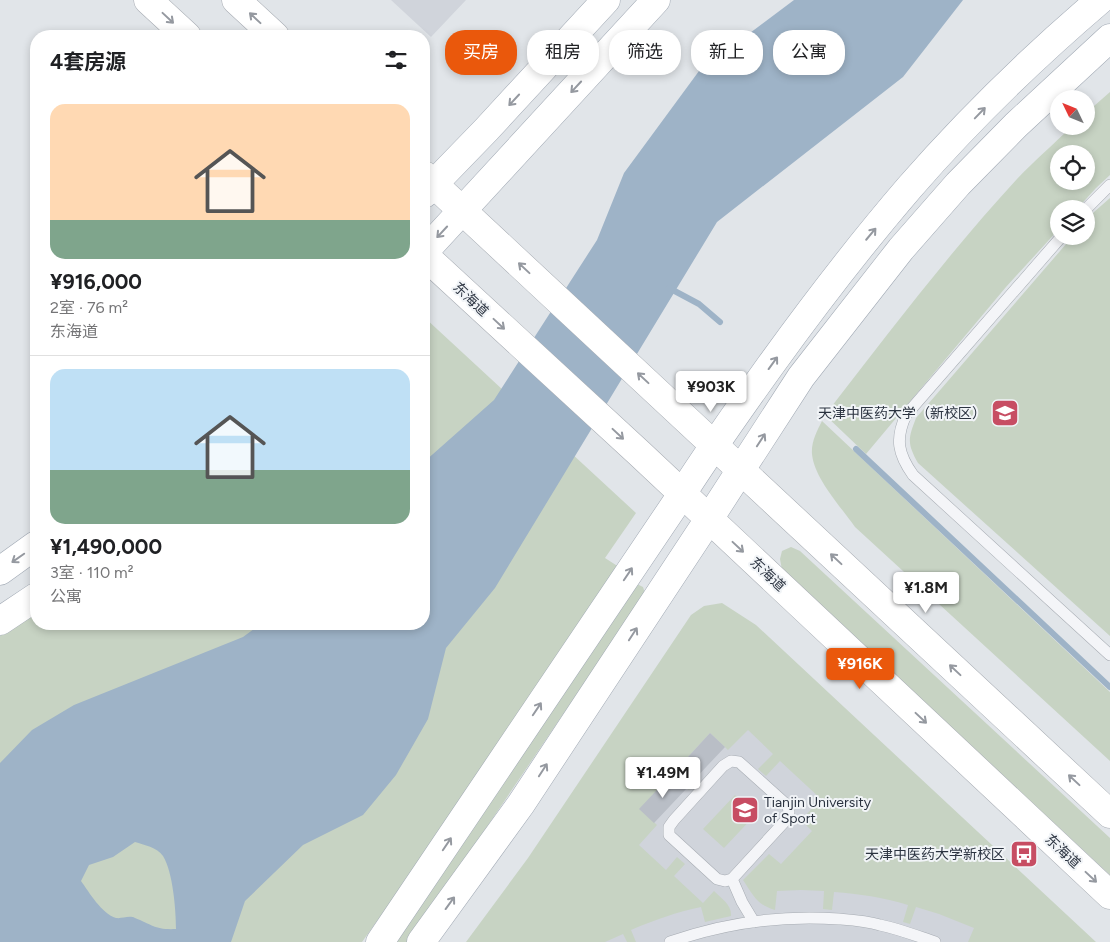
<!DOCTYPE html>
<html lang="zh">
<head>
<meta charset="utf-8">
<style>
	body { margin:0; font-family:Figtree,"Noto Sans SC",sans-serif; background:#f2f2f2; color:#202124; height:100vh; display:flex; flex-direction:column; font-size:19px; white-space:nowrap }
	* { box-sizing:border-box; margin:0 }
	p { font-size:16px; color:#757577 }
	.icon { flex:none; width:28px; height:28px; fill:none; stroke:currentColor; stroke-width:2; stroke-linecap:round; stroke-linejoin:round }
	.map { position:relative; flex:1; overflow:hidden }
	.panel { position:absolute; left:30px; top:30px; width:400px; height:600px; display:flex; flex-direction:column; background:#fff; border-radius:20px; box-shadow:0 2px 8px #0003 }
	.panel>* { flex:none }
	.hud { position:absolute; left:445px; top:30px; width:475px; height:45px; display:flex; gap:10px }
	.needle { width:32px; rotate:313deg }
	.buttons { position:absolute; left:1050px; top:90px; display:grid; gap:10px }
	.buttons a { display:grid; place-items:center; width:45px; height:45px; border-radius:50%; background:#fff; box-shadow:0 2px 8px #0003; font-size:25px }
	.price { position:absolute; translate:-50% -42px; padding:0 11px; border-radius:5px; background:#fff; color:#222; font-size:16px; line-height:32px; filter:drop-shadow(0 1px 2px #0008) }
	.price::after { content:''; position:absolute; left:50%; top:30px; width:15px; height:11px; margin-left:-8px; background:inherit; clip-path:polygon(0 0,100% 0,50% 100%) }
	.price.active { background:#ea580c; color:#fff }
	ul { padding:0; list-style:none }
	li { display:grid; align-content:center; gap:10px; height:265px; padding:0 20px }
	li+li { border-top:1px solid #e0e0e0 }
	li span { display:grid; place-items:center; height:155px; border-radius:15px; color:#555 }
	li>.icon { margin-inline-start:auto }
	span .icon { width:90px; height:90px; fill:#fffc; stroke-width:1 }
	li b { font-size:21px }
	h2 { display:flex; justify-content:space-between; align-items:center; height:60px; padding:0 20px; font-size:21px }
	.pill { padding:0 18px; border-radius:20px; background:#fff; box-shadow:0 2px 8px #0003; font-size:18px; line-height:45px }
	.pill.active { background:#ea580c; color:#fff }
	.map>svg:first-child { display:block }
	.built { fill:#d0d4db }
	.green { fill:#c7d3c3; fill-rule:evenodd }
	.water { fill:#9eb3c7; fill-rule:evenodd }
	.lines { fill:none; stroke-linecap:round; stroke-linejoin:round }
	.stream { stroke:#9eb3c7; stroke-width:6 }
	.building { fill:#b9bec6 }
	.lane-casing { stroke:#a7acb3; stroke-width:12 }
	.secondary-casing { stroke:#a7acb3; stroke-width:29 }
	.primary-casing { stroke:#a1a9b4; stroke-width:29 }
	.lane { stroke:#f4f5f8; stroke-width:11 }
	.secondary { stroke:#fff; stroke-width:28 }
	.primary { stroke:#fff; stroke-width:28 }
	.oneway { stroke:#9599a0 }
	.labels { text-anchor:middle; stroke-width:4; stroke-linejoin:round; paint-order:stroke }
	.street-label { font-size:14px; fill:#2b3340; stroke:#f1f4f7 }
	.poi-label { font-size:14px; fill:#2b3340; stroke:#f1f4f7; text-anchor:end }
</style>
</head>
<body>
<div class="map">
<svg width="1110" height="942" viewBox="0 0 1110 942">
	<rect width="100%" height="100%" fill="#e1e5e9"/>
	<!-- built -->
	<path class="built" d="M391 0H466L431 37Z
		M722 678 1005 942H532Z"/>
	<!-- green -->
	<path class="green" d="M1110 92V175L1096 188 1077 209H1059V229L1006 287 866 454 825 415C887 335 948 254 1017 179 1034 161 1054 144 1072 126H1086V113ZM1059 154H1086V181H1059Z
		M1110 198V636L918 463C907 443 908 439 916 418L1073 236H1086V221L1094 212Z
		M424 317 636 513 605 558 619 567 469 793 362 942H0V636L36 611V624H424Z
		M822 421 1110 692V761L855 527C841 507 814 478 812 454 811 442 817 431 822 421Z
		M791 547 800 551 1110 838V875L782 570 780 559 782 551Z
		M637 584 643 587 645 593 409 942H390Z
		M722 603 756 625 1096 942H968L974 928 939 914 916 907 910 924 903 922 908 905C883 897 859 894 834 892L832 910 823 909 824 891 801 890 777 891 775 910C757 905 753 895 743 880L769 854 781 864 812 831 801 820 821 799 780 761 766 776 758 769 773 754 748 730 728 750 710 733 677 769 693 785 689 790 672 774 640 809 657 825 639 845 666 870 677 857 685 864 674 876 703 903 714 891C722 899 732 905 731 916L705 922 701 907C677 912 654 920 631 930L636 942H627L623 934 605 942H466L528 858 691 615 704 606Z
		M735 795 756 814 724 848 703 829Z"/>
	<!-- water -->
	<path class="water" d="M794 0H963L903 77 717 222 495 588 446 648 428 719 396 775 363 815 303 845 245 901 231 942H0V763L32 730 74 705 243 637 261 624H424V462L494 400 597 240 624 173 699 71ZM135 842C144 845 157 847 163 856 173 872 176 910 176 929 155 930 153 925 135 918 129 915 122 919 116 918 102 914 89 892 81 881L89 865 113 857Z"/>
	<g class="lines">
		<!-- stream -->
		<path class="stream" d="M669 288 699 304 720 322
			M856 449 1110 687"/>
	</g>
	<!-- building -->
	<path class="building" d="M710 733 725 747 691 783 677 769Z
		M672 774 687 788 654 823 639 809Z"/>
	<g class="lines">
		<!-- lane casing -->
		<g class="lane-casing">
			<path id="lane" d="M1086 209 1110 185
				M1062 236 906 415C895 439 898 454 913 475L1110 655
				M731 761 739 762 788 806 789 812 786 820 732 879 725 881 717 879 669 835V827L674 820 723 766Z
				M732 879 742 902 754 922
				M670 942C724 923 782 915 839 919 852 920 867 921 880 925 899 929 917 936 935 942"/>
		</g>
		<!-- secondary casing -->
		<g class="secondary-casing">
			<path id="secondary" d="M148 0 187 36
				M236 0 275 36
				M424 175 1110 814
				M424 255 639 453 1110 895"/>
		</g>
		<!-- primary casing -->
		<g class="primary-casing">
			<path id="primary" d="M424 194 486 130 606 0
				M424 252 656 0
				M0 571 36 545
				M0 621 36 597
				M380 942 682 494C710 450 740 408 770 366 814 305 860 245 909 188 968 120 1032 58 1100 0
				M421 942 521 804 709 519 801 377 901 249 958 184 1016 125 1110 38"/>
		</g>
		<!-- lane -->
		<use href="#lane" class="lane"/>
		<!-- secondary -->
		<use href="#secondary" class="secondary"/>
		<!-- primary -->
		<use href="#primary" class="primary"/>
	</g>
	<!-- one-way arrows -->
	<defs><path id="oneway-shaft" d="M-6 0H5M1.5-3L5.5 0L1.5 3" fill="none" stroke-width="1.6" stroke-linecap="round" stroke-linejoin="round" transform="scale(1.25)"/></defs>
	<g class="oneway">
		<use href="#oneway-shaft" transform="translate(168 18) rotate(43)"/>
		<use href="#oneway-shaft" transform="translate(255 18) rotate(-137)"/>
		<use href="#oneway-shaft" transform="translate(576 87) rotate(133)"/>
		<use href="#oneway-shaft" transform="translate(514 100) rotate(133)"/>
		<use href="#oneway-shaft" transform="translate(980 113) rotate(-46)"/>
		<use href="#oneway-shaft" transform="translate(442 232) rotate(133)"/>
		<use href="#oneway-shaft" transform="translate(871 234) rotate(-50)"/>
		<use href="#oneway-shaft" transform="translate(524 268) rotate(-137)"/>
		<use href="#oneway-shaft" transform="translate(499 324) rotate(43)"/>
		<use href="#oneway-shaft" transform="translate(773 363) rotate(-54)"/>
		<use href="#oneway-shaft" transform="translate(643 378) rotate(-137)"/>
		<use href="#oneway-shaft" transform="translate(618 434) rotate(43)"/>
		<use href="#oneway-shaft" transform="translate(761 440) rotate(-57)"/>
		<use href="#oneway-shaft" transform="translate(738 547) rotate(43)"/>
		<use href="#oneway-shaft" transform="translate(18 558) rotate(145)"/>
		<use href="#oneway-shaft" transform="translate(836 559) rotate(-137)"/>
		<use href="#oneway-shaft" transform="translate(628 574) rotate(-56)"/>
		<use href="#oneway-shaft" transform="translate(633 634) rotate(-57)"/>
		<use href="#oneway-shaft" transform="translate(955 670) rotate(-137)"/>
		<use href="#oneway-shaft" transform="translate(537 709) rotate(-56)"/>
		<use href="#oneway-shaft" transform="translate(921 718) rotate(43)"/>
		<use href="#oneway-shaft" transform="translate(543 770) rotate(-57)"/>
		<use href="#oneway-shaft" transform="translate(1074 780) rotate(-137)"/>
		<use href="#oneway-shaft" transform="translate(447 844) rotate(-56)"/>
		<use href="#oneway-shaft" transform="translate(1091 877) rotate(43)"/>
		<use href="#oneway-shaft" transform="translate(450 903) rotate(-54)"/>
	</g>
	<!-- icons -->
	<defs>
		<g id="university-square" transform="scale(1.4375)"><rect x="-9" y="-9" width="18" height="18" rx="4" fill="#c74d63" stroke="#f1f4f7"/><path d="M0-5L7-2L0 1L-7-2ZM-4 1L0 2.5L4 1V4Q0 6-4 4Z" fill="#fff"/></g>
		<g id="bus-square" transform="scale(1.4375)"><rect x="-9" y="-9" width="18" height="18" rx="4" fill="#c74d63" stroke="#f1f4f7"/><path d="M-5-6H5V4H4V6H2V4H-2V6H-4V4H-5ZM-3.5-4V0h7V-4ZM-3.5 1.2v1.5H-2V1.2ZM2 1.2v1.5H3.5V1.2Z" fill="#fff"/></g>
	</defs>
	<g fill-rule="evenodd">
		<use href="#university-square" x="1005" y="413"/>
		<use href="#university-square" x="745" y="810"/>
		<use href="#bus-square" x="1024" y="854"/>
	</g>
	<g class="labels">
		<!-- street labels -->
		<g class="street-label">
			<text transform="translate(471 299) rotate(43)" y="5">东海道</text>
			<text transform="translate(768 574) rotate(43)" y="5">东海道</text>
			<text transform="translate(1063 851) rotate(43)" y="5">东海道</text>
		</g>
		<!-- poi labels -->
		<g class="poi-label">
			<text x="986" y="418">天津中医药大学（新校区）</text>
			<text x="764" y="807" text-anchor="start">Tianjin University<tspan x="764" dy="16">of Sport</tspan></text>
			<text x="1005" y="859">天津中医药大学新校区</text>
		</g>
	</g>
</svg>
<div class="buttons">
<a><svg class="needle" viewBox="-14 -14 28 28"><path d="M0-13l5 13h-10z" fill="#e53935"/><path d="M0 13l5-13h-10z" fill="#757577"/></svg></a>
<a><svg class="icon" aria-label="locate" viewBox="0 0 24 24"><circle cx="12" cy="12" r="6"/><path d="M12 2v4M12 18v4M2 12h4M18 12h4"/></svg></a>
<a><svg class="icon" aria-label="layers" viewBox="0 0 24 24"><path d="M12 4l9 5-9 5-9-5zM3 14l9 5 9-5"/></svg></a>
</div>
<b class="price" style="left:711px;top:413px">¥903K</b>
<b class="price" style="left:926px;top:614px">¥1.8M</b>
<b class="price active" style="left:860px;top:690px">¥916K</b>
<b class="price" style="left:663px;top:799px">¥1.49M</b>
<div class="hud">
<a class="pill active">买房</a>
<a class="pill">租房</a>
<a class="pill">筛选</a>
<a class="pill">新上</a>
<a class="pill">公寓</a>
</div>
<section class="panel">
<h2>4套房源<svg class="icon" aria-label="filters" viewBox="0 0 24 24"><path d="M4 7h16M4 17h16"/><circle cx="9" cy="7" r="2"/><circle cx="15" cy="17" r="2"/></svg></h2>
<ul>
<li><span style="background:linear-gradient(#ffd9b3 75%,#7fa58c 0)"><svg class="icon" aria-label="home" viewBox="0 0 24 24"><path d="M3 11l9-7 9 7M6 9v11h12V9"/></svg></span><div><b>¥916,000</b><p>2室 · 76 m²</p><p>东海道</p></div></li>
<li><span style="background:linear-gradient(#bfe0f5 65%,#7fa58c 0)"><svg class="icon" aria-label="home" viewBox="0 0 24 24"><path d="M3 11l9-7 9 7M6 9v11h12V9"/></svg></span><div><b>¥1,490,000</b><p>3室 · 110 m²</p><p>公寓</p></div></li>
</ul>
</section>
</div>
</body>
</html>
